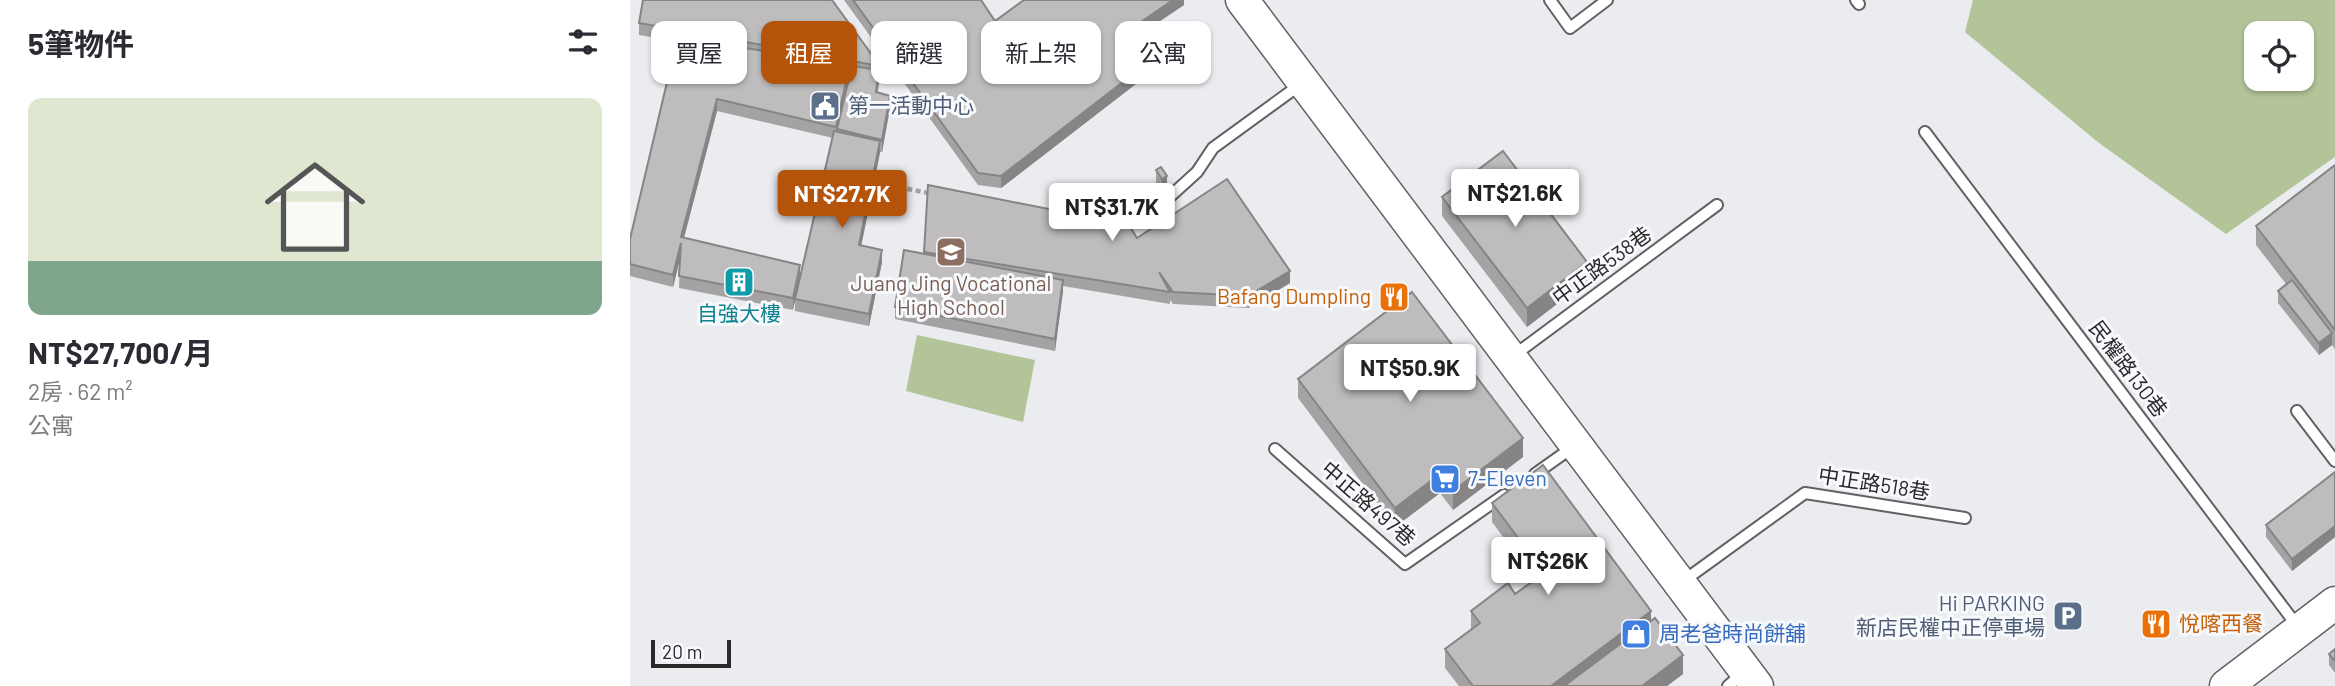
<!DOCTYPE html>
<html lang="zh-TW">
<head>
<meta charset="utf-8">
<style>
	body { margin:0; font-family:Barlow,"Noto Sans TC",sans-serif; background:#f7f7f7; color:#2b2b33; height:100vh; display:flex; flex-direction:column; font-size:26px; white-space:nowrap }
	* { box-sizing:border-box; margin:0 }
	p { font-size:23px; color:#7c7c81 }
	.icon { flex:none; width:38px; height:38px; fill:none; stroke:currentColor; stroke-width:2; stroke-linecap:round; stroke-linejoin:round }
	.map { position:relative; flex:1; overflow:hidden }
	.sheet { display:flex; flex-direction:column; background:#fff; width:630px }
	.sheet>* { flex:none }
	.hud { position:absolute; left:21px; top:21px; width:665px; height:63px; display:flex; gap:14px }
	.tools { position:absolute; left:1614px; top:21px; display:grid; gap:14px }
	.tools a { display:grid; place-items:center; width:70px; height:70px; border-radius:14px; background:#fff; box-shadow:0 2px 5px #0004; font-size:35px }
	.scale { position:absolute; left:21px; bottom:18px; width:80px; box-sizing:border-box; padding-left:7px; border:4px solid #2a2a2b; border-top:0; font-size:19px; line-height:24px; white-space:nowrap; color:#2a2a2b; -webkit-text-stroke:5px #f8f9fc; paint-order:stroke }
	.price { position:absolute; translate:-50% -60px; padding:0 16px; border-radius:7px; background:#fff; color:#222; font-size:23px; line-height:46px; filter:drop-shadow(0 2px 4px #0008) }
	.price::after { content:''; position:absolute; left:50%; top:42px; width:21px; height:16px; margin-left:-10px; background:inherit; clip-path:polygon(0 0,100% 0,50% 100%) }
	.price.current { background:#b45309; color:#fff }
	ul { padding:0; list-style:none }
	li { display:grid; align-content:center; gap:14px; height:371px; padding:0 28px }
	li span { display:grid; place-items:center; height:217px; border-radius:14px; color:#555 }
	li>.icon { margin-inline-start:auto }
	span .icon { width:126px; height:126px; fill:#fffc; stroke-width:1 }
	li b { font-size:30px }
	h2 { display:flex; justify-content:space-between; align-items:center; height:84px; padding:0 28px; font-size:30px }
	.pill { padding:0 24px; border-radius:14px; background:#fff; box-shadow:0 2px 5px #0004; font-size:24px; line-height:63px }
	.pill.current { background:#b45309; color:#fff }
	main { display:flex; flex:1; min-height:0 }
	.map>svg:first-child { display:block }
	.green { fill:#b3c498; fill-rule:evenodd }
	.lines { fill:none; stroke-linecap:round; stroke-linejoin:round }
	.lane-casing { stroke:#616264; stroke-width:14 }
	.secondary-casing { stroke:#616264; stroke-width:35 }
	.path { stroke:#a3a3a5; stroke-width:4.5; stroke-dasharray:5 3.5; stroke-linecap:butt }
	.lane { stroke:#fff; stroke-width:10 }
	.secondary { stroke:#fff; stroke-width:32 }
	.wall { fill:#a4a2a3; fill-rule:evenodd }
	.shaded-wall { fill:#868484 }
	.building { fill:#bfbcbd; stroke:#868484; stroke-width:2 }
	.labels { text-anchor:middle; stroke-width:6; stroke-linejoin:round; paint-order:stroke }
	.service-label { font-size:21px; fill:#4e5e75; stroke:#f8f9fc; text-anchor:start }
	.street-label { font-size:21px; fill:#2a2a2b; stroke:#f8f9fc }
	.education-label { font-size:21px; fill:#785e54; stroke:#f8f9fc }
	.food-label { font-size:21px; fill:#c56008; stroke:#f8f9fc; text-anchor:end }
	.culture-label { font-size:21px; fill:#0d838f; stroke:#f8f9fc }
	.shop-label { font-size:21px; fill:#366cbe; stroke:#f8f9fc; text-anchor:start }
</style>
</head>
<body>
<main>
<section class="sheet">
<h2>5筆物件<svg class="icon" aria-label="filters" viewBox="0 0 24 24"><path d="M4 7h16M4 17h16"/><circle cx="9" cy="7" r="2"/><circle cx="15" cy="17" r="2"/></svg></h2>
<ul>
<li><span style="background:linear-gradient(#dfe7d0 75%,#7fa58c 0)"><svg class="icon" aria-label="home" viewBox="0 0 24 24"><path d="M3 11l9-7 9 7M6 9v11h12V9"/></svg></span><div><b>NT$27,700/月</b><p>2房 · 62 m²</p><p>公寓</p></div></li>
</ul>
</section>
<div class="map">
<svg width="1705" height="686" viewBox="0 0 1705 686">
	<rect width="100%" height="100%" fill="#ebecef"/>
	<!-- green -->
	<path class="green" d="M1343 0H1705V157L1596 234 1469 143 1335 32ZM1671 33V79H1626V33Z
		M287 335 405 360 393 422 276 391Z"/>
	<g class="lines">
		<!-- lane casing -->
		<g class="lane-casing">
			<path id="lane" d="M920 0 940 28 977 0
				M1226 0 1229 4
				M1295 132 1668 627
				M535 201 567 172 583 148 671 84
				M883 356 1087 205
				M1667 411 1705 461
				M645 449 775 564 874 495
				M905 474 943 447
				M1052 582 1175 493 1335 518
				M1098 686 1114 672"/>
		</g>
		<!-- secondary casing -->
		<g class="secondary-casing">
			<path id="secondary" d="M612 0 1127 686
				M1596 686 1705 603"/>
		</g>
		<!-- path -->
		<path class="path" d="M269 187 303 194
			M493 228 521 210"/>
		<!-- lane -->
		<use href="#lane" class="lane"/>
		<!-- secondary -->
		<use href="#secondary" class="secondary"/>
	</g>
	<!-- wall -->
	<path class="wall" d="M214 0H351L365 21 554 0V5L507 36 515 58 511 80 371 188 348 185Z
		M9 23 250 66V78L248 93 260 108 252 152H250L231 245 252 262 239 326 165 311V299L163 310 49 288 50 259 43 287 0 276V239L46 41 9 35ZM87 111 203 138 170 277 54 238Z
		M1705 165V349L1702 345 1689 355 1648 303V291L1656 284 1626 245V226Z
		M531 167 537 188 532 191 526 182V170Z
		M298 185 507 238 660 283 618 308 543 304 540 300V304L433 286 425 351 265 319V307L294 254Z
		M812 197 957 281 897 327 812 216Z
		M668 379 893 457 823 510 810 493 765 527 668 398Z
		M1705 472V537L1662 571 1636 537V525Z
		M862 503 1021 621 1053 674 1037 686H829L815 668V649L841 629V611L885 594 905 580 862 522Z
		M1705 649V673L1699 665V654Z"/>
	<!-- shaded-wall -->
	<path class="shaded-wall" d="M543 0H554V5L502 40V28Z
		M515 46V58L511 80 371 188V176Z
		M220 64V76L206 139V127Z
		M260 96V108L252 152V140Z
		M87 99V111L51 249V237Z
		M250 141V153L229 257V245Z
		M537 176V188L532 191V179Z
		M51 243V255L43 287V275Z
		M252 250V262L239 326V314Z
		M957 262V281L897 327V308Z
		M170 265V277L163 310V298Z
		M660 271V283L618 308V296Z
		M433 280V292L425 351V339Z
		M1702 333V345L1689 355V343Z
		M893 438V457L823 510V491Z
		M810 474V493L765 527V508Z
		M1705 526V537L1662 571V559Z
		M1021 611V630L946 686H921Z
		M1053 655V674L1037 686H1012Z"/>
	<!-- building -->
	<path class="building" d="M13 0H202L250 66 9 23Z
		M223 0H351L365 21 394 0H543L502 28 515 46 511 68 371 176 348 173Z
		M47 40 99 48 97 63 102 46 220 64 206 127 87 99 51 237 170 265 163 298 49 276 51 243 43 275 0 264V239Z
		M222 66 249 70 246 92 260 96 252 140 207 129Z
		M204 131 250 141 229 245 252 250 239 314 165 299Z
		M873 151 957 262 897 308 812 197Z
		M1705 165V330L1626 226Z
		M531 167 537 176 532 179 526 170Z
		M597 179 660 271 618 296 543 292 529 272 540 292 294 252 298 185 499 225 507 238Z
		M274 250 433 280 425 339 265 307Z
		M1662 280 1702 333 1689 343 1648 291Z
		M782 292 893 438 823 491 810 474 765 508 668 379Z
		M913 465 1021 611 921 686H843L815 649 850 623 841 611 878 583 885 594 914 573 862 503Z
		M1705 472V526L1662 559 1636 525Z
		M1025 618 1053 655 1012 686H934Z
		M1705 649V661L1699 654Z"/>
	<!-- icons -->
	<defs>
		<g id="civic-square" transform="scale(1.575)"><rect x="-9" y="-9" width="18" height="18" rx="4" fill="#5c6f8a" stroke="#f8f9fc"/><path d="M-.6-6.5H3V-4.5H.6V-3L4-1V1h2V6H-6V1h2V-1L-.6-3ZM-1.2 2.5V6h2.4V2.5Z" fill="#fff"/></g>
		<g id="school-square" transform="scale(1.575)"><rect x="-9" y="-9" width="18" height="18" rx="4" fill="#8d6e63" stroke="#f8f9fc"/><path d="M0-5L7-2L0 1L-7-2ZM-4 1L0 2.5L4 1V4Q0 6-4 4Z" fill="#fff"/></g>
		<g id="building-square" transform="scale(1.575)"><rect x="-9" y="-9" width="18" height="18" rx="4" fill="#0f9aa8" stroke="#f8f9fc"/><path d="M-4-6H4V6H1V3H-1V6H-4ZM-2.5-4.3h1.7v1.8h-1.7ZM.8-4.3h1.7v1.8H.8ZM-2.5-1h1.7V.8h-1.7ZM.8-1h1.7V.8H.8Z" fill="#fff"/></g>
		<g id="restaurant-square" transform="scale(1.575)"><rect x="-9" y="-9" width="18" height="18" rx="4" fill="#e8710a" stroke="#f8f9fc"/><path d="M-5-6h1v4h1v-4h1v4h1v-4h1v5L-1.5 .5V6h-2V.5L-5-1ZM5-6V6H3V1.5H1.5Q1.5-4 5-6Z" fill="#fff"/></g>
		<g id="supermarket-square" transform="scale(1.575)"><rect x="-9" y="-9" width="18" height="18" rx="4" fill="#3f7fe0" stroke="#f8f9fc"/><path d="M-6-5.5h2.5l.6 2H6L4.5 2H-2.5L-4.4-4H-6ZM-1.5 3.2a1.3 1.3 0 1 0 .1 0ZM3 3.2a1.3 1.3 0 1 0 .1 0Z" fill="#fff"/></g>
		<g id="parking-square" transform="scale(1.575)"><rect x="-9" y="-9" width="18" height="18" rx="4" fill="#5c6f8a" stroke="#f8f9fc"/><path d="M-3.5-5.5H1a3.5 3.5 0 0 1 0 7H-1V5.5H-3.5ZM-1-3.4V-.6H.8a1.4 1.4 0 0 0 0-2.8Z" fill="#fff"/></g>
		<g id="shop-square" transform="scale(1.575)"><rect x="-9" y="-9" width="18" height="18" rx="4" fill="#3f7fe0" stroke="#f8f9fc"/><path d="M-5-2.5h2.3a2.7 3.5 0 0 1 5.4 0H5L5.5 6h-11ZM-1.5-2.5h3a1.5 2.3 0 0 0-3 0Z" fill="#fff"/></g>
	</defs>
	<g fill-rule="evenodd">
		<use href="#civic-square" x="195" y="106"/>
		<use href="#school-square" x="321" y="252"/>
		<use href="#building-square" x="109" y="282"/>
		<use href="#restaurant-square" x="764" y="297"/>
		<use href="#supermarket-square" x="815" y="479"/>
		<use href="#parking-square" x="1438" y="616"/>
		<use href="#restaurant-square" x="1526" y="624"/>
		<use href="#shop-square" x="1006" y="634"/>
	</g>
	<g class="labels">
		<!-- service labels -->
		<g class="service-label">
			<text x="218" y="113">第一活動中心</text>
			<text x="1415" y="611" text-anchor="end">Hi PARKING<tspan x="1415" dy="24">新店民權中正停車場</tspan></text>
		</g>
		<!-- street labels -->
		<g class="street-label">
			<text transform="translate(972 266) rotate(-36)" y="7">中正路538巷</text>
			<text transform="translate(1498 369) rotate(53)" y="7">民權路130巷</text>
			<text transform="translate(1244 484) rotate(9)" y="7">中正路518巷</text>
			<text transform="translate(738 504) rotate(41)" y="7">中正路497巷</text>
		</g>
		<!-- education labels -->
		<g class="education-label">
			<text x="321" y="291">Juang Jing Vocational<tspan x="321" dy="24">High School</tspan></text>
		</g>
		<!-- food labels -->
		<g class="food-label">
			<text x="741" y="304">Bafang Dumpling</text>
			<text x="1549" y="631" text-anchor="start">悅喀西餐</text>
		</g>
		<!-- culture labels -->
		<g class="culture-label">
			<text x="109" y="321">自強大樓</text>
		</g>
		<!-- shop labels -->
		<g class="shop-label">
			<text x="838" y="486">7-Eleven</text>
			<text x="1029" y="641">周老爸時尚餅舖</text>
		</g>
	</g>
</svg>
<div class="tools">
<a><svg class="icon" aria-label="locate" viewBox="0 0 24 24"><circle cx="12" cy="12" r="6"/><path d="M12 2v4M12 18v4M2 12h4M18 12h4"/></svg></a>
</div>
<div class="scale">20 m</div>
<b class="price" style="left:885px;top:229px">NT$21.6K</b>
<b class="price current" style="left:212px;top:230px">NT$27.7K</b>
<b class="price" style="left:482px;top:243px">NT$31.7K</b>
<b class="price" style="left:780px;top:404px">NT$50.9K</b>
<b class="price" style="left:918px;top:597px">NT$26K</b>
<div class="hud">
<a class="pill">買屋</a>
<a class="pill current">租屋</a>
<a class="pill">篩選</a>
<a class="pill">新上架</a>
<a class="pill">公寓</a>
</div>
</div>
</main>
</body>
</html>
